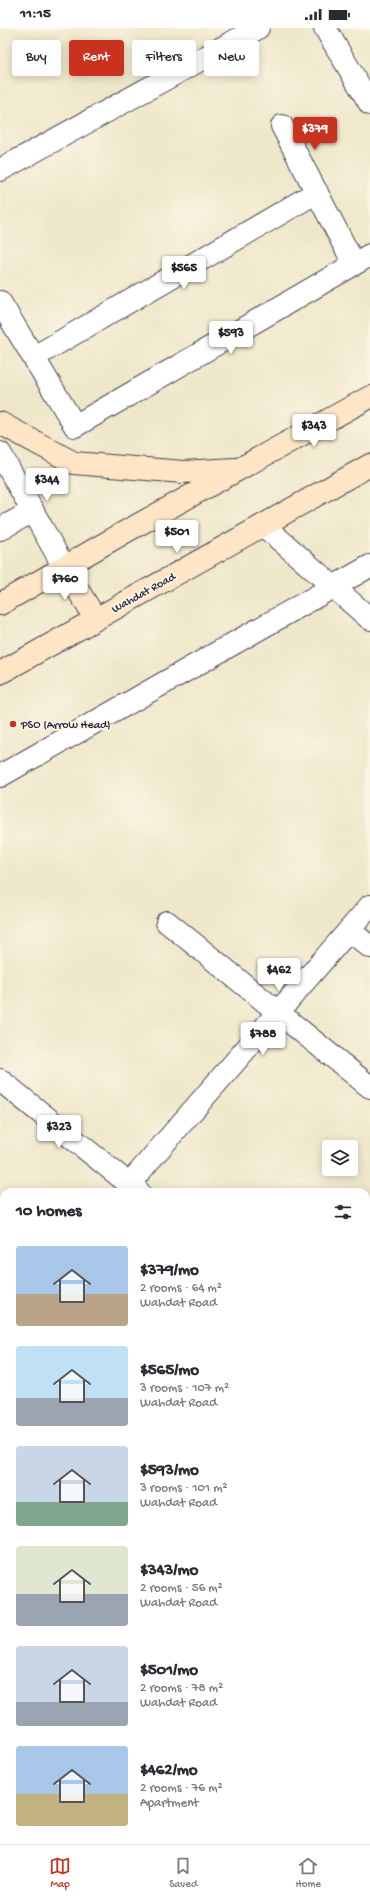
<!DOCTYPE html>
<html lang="en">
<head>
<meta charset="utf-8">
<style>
	body { margin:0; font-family:"Gochi Hand",sans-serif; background:#f7f7f7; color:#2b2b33; height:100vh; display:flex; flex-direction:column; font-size:15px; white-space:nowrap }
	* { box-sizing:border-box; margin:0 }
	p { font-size:13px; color:#7c7c81 }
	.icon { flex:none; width:22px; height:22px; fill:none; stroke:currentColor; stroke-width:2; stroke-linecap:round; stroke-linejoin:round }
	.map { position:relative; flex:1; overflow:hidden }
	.drawer { position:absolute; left:0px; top:1160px; width:370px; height:656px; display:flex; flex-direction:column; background:#fff; border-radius:12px 12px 0 0; box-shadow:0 2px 10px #0003 }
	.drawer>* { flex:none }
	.top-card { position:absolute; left:12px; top:12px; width:346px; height:36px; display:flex; gap:8px }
	.buttons { position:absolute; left:322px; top:1112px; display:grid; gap:8px }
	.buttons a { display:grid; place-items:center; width:36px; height:36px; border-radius:4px; background:#fff; box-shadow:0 2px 10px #0003; font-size:20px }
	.price { position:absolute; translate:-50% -34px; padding:0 9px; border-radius:4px; background:#fff; color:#222; font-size:13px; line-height:26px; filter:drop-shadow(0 1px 2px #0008) }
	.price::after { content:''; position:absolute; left:50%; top:24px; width:12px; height:9px; margin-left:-6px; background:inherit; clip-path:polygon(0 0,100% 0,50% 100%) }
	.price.selected { background:#c8321e; color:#fff }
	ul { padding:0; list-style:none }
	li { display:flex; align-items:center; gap:12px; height:100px; padding:0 16px }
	li span { display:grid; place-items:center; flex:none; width:112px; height:80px; border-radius:4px; color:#555 }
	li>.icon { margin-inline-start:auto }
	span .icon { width:48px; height:48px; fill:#fffc; stroke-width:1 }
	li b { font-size:17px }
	h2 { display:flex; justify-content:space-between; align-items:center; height:48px; padding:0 16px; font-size:17px }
	.tag { padding:0 14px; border-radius:4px; background:#fff; box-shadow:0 2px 10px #0003; font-size:14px; line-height:36px }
	.tag.selected { background:#c8321e; color:#fff }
	.status { display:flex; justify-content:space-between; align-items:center; height:28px; padding:0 20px; background:#fff; direction:ltr }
	.status svg { height:11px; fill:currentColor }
	.dock { display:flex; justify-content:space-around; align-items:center; height:56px; border-top:1px solid #e1e1e2; background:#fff; font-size:11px; color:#7c7c81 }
	.dock a { display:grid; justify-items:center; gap:2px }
	.dock .selected { color:#c8321e }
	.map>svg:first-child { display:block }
	.building { fill:#cea2df }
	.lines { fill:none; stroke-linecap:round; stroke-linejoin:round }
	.service-casing { stroke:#414050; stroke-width:16 }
	.minor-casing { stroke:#414050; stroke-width:24 }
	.tertiary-casing { stroke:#414050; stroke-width:24 }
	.secondary-casing { stroke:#414050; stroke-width:24 }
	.service { stroke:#fff; stroke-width:14 }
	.minor { stroke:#fff; stroke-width:22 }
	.tertiary { stroke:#fff; stroke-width:22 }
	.secondary { stroke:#fee5c5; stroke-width:22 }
	.poi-dot { fill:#c8321e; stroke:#fcf5e5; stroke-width:1.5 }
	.labels { text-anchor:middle; stroke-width:3.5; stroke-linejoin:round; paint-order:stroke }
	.street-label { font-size:12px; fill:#22223b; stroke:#fcf5e5 }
	.poi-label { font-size:12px; fill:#22223b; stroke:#fcf5e5; text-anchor:start }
</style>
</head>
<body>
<div class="status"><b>11:15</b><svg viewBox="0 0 49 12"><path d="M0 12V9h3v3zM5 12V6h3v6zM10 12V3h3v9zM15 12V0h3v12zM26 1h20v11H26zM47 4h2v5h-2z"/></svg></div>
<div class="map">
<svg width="370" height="1816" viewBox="0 0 370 1816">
	<rect width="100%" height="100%" fill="#fcf5e5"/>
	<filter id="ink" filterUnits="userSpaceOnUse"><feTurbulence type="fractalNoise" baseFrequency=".025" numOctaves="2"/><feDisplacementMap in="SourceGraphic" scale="8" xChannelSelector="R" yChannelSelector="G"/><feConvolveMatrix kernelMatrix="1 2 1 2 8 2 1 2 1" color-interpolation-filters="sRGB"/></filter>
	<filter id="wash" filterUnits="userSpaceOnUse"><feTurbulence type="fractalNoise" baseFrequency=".012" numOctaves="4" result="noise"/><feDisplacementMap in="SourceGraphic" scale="16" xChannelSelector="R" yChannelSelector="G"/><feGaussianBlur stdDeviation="0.9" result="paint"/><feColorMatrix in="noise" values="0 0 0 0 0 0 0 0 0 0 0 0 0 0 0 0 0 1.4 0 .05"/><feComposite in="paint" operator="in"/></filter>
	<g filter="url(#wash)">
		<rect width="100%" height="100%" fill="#eee7c9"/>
		<g id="blocks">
			<!-- building -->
			<path class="building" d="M29 1812H52L57 1816H26Z"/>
		</g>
	</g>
	<g filter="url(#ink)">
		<use href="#blocks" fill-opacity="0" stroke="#414050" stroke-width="1"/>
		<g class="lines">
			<!-- service casing -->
			<g class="service-casing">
				<path id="service" d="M0 1694 4 1696
					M173 1812 178 1816"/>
			</g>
			<!-- minor casing -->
			<g class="minor-casing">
				<path id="minor" d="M325 0 370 76
					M282 98 354 236
					M0 142 258 0
					M0 274 75 398 370 227
					M34 329 317 164
					M264 498 370 591
					M0 501 33 483
					M0 748 370 538
					M167 894 370 1059
					M349 902 370 919
					M0 1052 139 1164
					M129 1156 370 878
					M366 1347 370 1351
					M5 1816 6 1812"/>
			</g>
			<!-- tertiary casing -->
			<g class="tertiary-casing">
				<path id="tertiary" d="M0 425 64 539"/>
			</g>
			<!-- secondary casing -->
			<g class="secondary-casing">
				<path id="secondary" d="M0 395 74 435 183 444 234 441
					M64 539 95 590
					M0 576 125 504 370 369
					M0 645 370 437
					M0 1541 3 1536
					M0 1610 4 1612
					M366 1802 370 1805
					M287 1812 292 1816"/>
			</g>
			<!-- service -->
			<use href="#service" class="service"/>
			<!-- minor -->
			<use href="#minor" class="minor"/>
			<!-- tertiary -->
			<use href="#tertiary" class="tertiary"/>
			<!-- secondary -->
			<use href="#secondary" class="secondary"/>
		</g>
	</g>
	<!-- markers -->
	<circle class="poi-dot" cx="13" cy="696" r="4"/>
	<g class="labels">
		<!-- street labels -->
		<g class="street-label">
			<text transform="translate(143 564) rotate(-29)" y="4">Wahdat Road</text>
		</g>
		<!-- poi labels -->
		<g class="poi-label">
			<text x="21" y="700">PSO (Arrow Head)</text>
		</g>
	</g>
</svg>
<div class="buttons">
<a><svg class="icon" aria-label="layers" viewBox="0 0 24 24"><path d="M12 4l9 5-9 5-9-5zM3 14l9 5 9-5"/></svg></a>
</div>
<b class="price selected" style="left:315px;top:123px">$379</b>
<b class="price" style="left:184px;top:262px">$565</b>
<b class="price" style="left:231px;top:327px">$593</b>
<b class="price" style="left:314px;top:420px">$343</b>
<b class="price" style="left:47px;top:474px">$344</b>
<b class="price" style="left:177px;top:526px">$501</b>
<b class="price" style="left:65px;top:573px">$760</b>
<b class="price" style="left:279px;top:964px">$462</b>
<b class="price" style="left:263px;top:1028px">$788</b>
<b class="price" style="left:59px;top:1121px">$323</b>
<div class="top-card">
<a class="tag">Buy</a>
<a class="tag selected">Rent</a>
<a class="tag">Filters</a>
<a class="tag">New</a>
</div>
<section class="drawer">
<h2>10 homes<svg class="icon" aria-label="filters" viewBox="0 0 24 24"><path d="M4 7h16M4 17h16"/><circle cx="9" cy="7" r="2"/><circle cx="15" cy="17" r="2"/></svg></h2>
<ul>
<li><span style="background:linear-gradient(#a9c7e8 60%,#b9a48a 0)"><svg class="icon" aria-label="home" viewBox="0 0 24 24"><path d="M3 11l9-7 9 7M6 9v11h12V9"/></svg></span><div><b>$379/mo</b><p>2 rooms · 64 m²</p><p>Wahdat Road</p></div></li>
<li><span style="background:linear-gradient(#bfe0f5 65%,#9aa5b1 0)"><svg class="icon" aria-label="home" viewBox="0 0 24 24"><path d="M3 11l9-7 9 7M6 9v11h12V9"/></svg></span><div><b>$565/mo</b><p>3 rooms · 107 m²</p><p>Wahdat Road</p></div></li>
<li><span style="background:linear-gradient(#c9d6e8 70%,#7fa58c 0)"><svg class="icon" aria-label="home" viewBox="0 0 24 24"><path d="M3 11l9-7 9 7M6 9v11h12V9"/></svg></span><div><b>$593/mo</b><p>3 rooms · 101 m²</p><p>Wahdat Road</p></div></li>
<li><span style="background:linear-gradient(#dfe7d0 60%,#9aa5b1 0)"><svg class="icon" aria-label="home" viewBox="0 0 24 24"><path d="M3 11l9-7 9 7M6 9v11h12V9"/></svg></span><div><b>$343/mo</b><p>2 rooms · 56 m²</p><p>Wahdat Road</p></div></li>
<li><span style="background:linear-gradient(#c9d6e8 70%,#9aa5b1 0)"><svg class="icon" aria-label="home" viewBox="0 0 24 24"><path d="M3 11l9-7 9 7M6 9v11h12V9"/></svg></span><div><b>$501/mo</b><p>2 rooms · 78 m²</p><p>Wahdat Road</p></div></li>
<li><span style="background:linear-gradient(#a9c7e8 60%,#c2b280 0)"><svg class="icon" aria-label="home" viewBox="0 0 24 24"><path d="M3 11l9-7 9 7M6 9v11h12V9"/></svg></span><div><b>$462/mo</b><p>2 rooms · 76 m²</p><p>Apartment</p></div></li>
</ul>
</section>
</div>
<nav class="dock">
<a class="selected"><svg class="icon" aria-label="map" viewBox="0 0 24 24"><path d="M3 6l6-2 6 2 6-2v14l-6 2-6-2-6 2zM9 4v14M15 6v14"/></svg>Map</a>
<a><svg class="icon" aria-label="saved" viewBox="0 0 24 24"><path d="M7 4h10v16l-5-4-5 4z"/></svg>Saved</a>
<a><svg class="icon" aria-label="home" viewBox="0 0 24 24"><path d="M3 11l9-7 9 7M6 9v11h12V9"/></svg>Home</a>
</nav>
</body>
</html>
